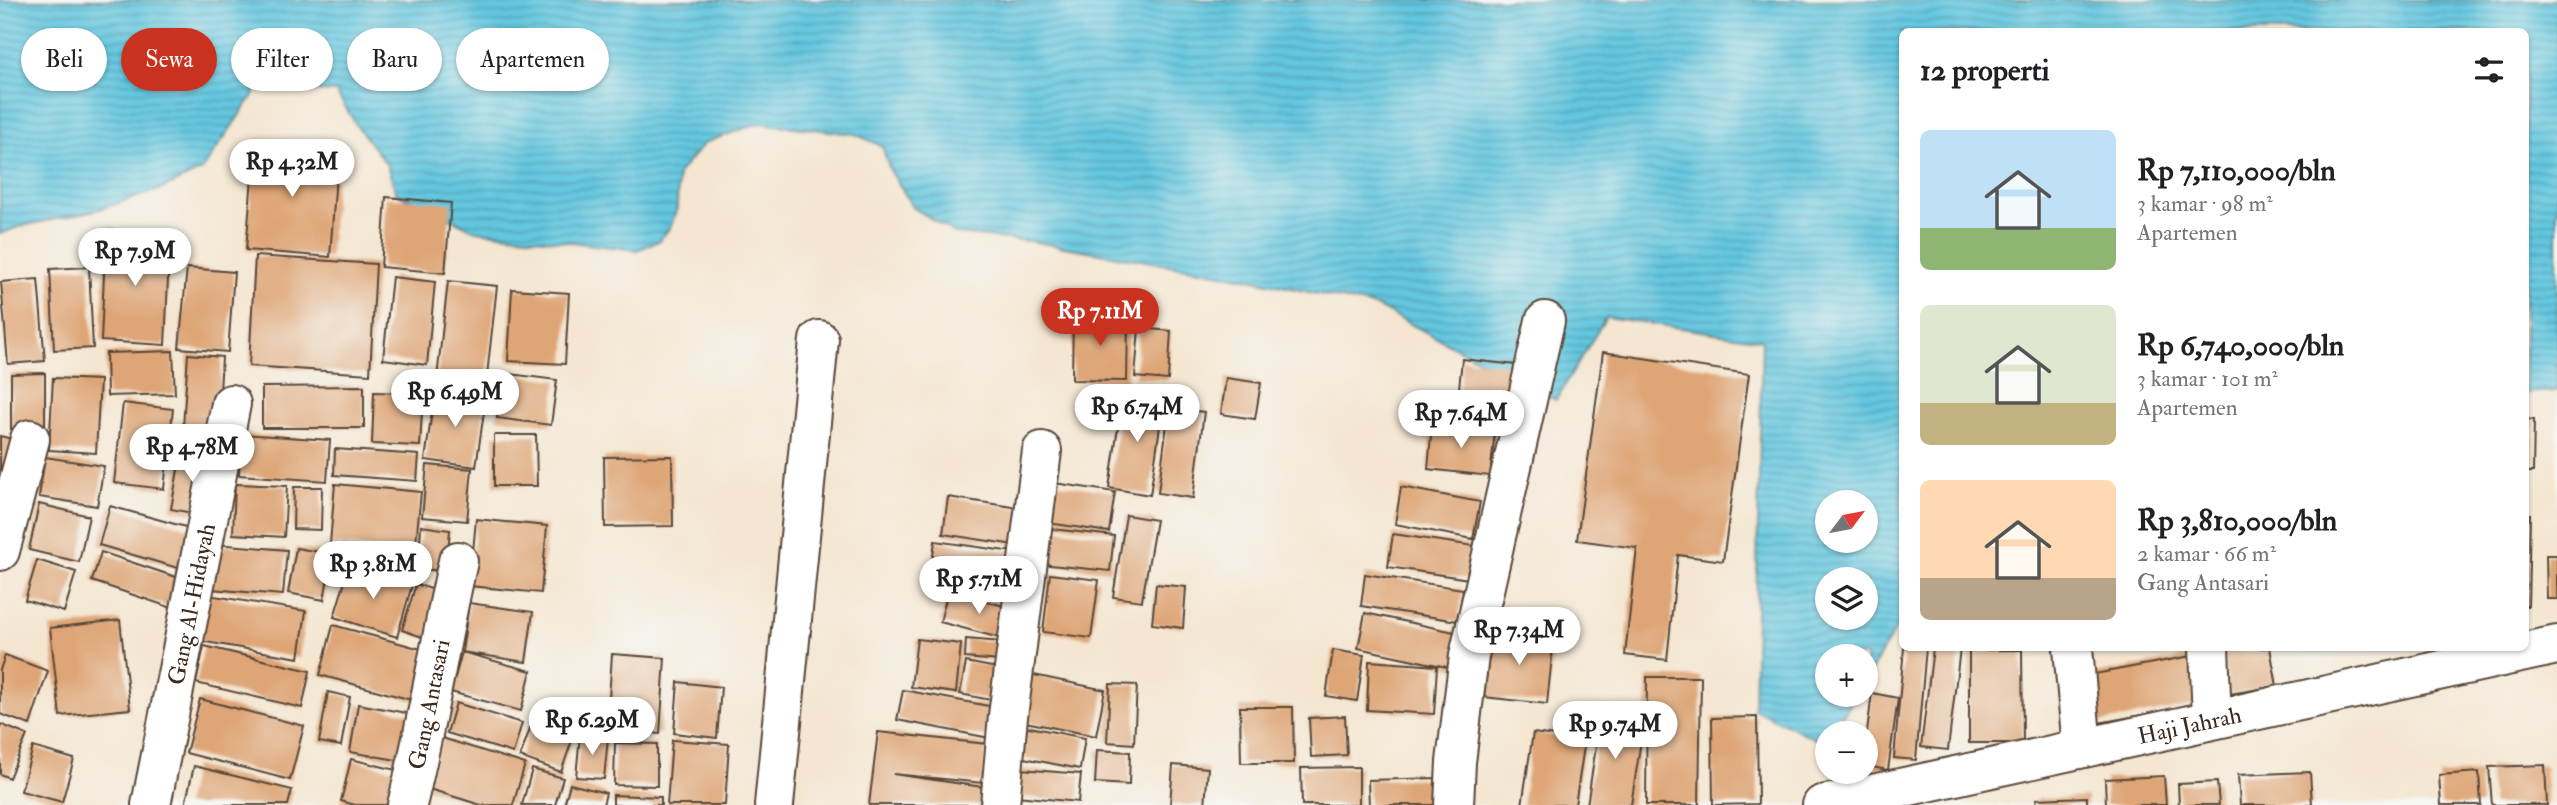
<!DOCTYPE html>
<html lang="id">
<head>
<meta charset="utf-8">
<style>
	body { margin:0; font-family:"IM FELL Double Pica",serif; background:#f2f2f2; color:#202124; height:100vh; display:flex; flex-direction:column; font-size:26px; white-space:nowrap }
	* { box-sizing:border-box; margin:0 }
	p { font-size:23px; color:#757577 }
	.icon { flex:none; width:38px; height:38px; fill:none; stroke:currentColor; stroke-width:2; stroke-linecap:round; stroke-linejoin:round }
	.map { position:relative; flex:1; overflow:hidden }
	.panel { position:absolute; left:1899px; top:28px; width:630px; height:623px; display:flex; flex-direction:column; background:#fff; border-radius:10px; box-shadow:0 2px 5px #0004 }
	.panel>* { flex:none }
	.top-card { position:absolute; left:21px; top:28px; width:665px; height:63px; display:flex; gap:14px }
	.needle { width:46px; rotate:58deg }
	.tools { position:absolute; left:1815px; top:490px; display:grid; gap:14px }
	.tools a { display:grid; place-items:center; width:63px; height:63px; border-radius:50%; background:#fff; box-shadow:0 2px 5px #0004; font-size:35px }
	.price { position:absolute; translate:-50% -60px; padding:0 16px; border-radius:24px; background:#fff; color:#222; font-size:23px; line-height:46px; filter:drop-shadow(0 2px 4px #0008) }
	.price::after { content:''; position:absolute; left:50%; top:42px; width:21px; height:16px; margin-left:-10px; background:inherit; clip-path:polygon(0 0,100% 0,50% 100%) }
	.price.active { background:#c8321e; color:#fff }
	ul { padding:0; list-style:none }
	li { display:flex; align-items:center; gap:21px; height:175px; padding:0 21px }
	li span { display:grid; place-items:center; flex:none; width:196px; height:140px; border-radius:10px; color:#555 }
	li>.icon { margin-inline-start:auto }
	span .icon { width:84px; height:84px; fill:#fffc; stroke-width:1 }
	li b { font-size:30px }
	h2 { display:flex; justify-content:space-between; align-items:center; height:84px; padding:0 21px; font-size:30px }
	.chip { padding:0 24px; border-radius:32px; background:#fff; box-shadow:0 2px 5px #0004; font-size:24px; line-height:63px }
	.chip.active { background:#c8321e; color:#fff }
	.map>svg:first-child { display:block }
	.water { fill:url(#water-rules); stroke:#4f787f; stroke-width:2; fill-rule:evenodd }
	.building { fill:#dea576 }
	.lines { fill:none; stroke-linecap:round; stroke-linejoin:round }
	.minor-casing { stroke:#574639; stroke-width:42 }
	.minor { stroke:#fff; stroke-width:38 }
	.labels { text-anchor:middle; stroke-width:5; stroke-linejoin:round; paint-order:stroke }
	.street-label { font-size:23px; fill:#3b2a1e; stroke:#f6f6f2 }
</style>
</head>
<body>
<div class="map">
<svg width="2557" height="805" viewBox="0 0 2557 805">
	<defs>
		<pattern id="water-rules" width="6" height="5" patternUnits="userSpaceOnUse" patternTransform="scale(1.75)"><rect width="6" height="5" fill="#63c7e0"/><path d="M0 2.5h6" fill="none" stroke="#53a2b5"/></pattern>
	</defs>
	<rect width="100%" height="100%" fill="#f6f6f2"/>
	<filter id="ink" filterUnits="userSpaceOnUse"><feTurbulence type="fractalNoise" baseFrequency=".0143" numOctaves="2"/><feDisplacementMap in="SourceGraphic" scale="14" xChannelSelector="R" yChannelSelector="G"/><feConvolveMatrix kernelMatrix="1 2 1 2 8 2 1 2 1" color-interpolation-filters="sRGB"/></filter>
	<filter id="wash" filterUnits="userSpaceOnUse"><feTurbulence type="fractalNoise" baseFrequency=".00686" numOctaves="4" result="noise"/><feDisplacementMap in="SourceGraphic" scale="28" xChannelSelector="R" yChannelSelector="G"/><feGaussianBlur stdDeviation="1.57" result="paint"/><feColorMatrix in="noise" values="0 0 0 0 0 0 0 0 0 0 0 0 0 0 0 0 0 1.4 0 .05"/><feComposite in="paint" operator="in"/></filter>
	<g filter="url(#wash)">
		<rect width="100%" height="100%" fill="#f4e6d1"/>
		<!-- water -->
		<path class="water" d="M0 0H2557V391L2525 393V32H1902V618L1866 679V656H1827V695H1856L1832 733H1827L1826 744 1754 709 1762 340 1606 317 1556 400 1378 307 1240 277 1029 241 956 234 914 208 890 170 882 146 855 134 759 123 704 143 678 174 677 208 671 226 659 241 637 250 476 231 396 193 387 165 357 126 336 92 258 88 202 170 162 189 97 210 18 227 0 234ZM1827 502H1866V541H1827ZM1827 579H1866V618H1827Z"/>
		<g id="blocks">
			<!-- building -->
			<path class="building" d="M255 140 338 148 330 257 246 250Z
				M386 197 451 203 445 273 381 267Z
				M106 230 170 234 165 345 101 341Z
				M255 256 376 264 370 374 249 366Z
				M89 267 93 348 54 350 50 269Z
				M187 268 234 272 228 352 179 348Z
				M392 277 435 282 427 365 383 359Z
				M38 279 45 361 8 364 1 282Z
				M448 281 497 286 485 393 436 387Z
				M512 289 569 293 565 364 508 361Z
				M1073 314 1128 316 1127 381 1072 380Z
				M1139 328 1171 331 1168 380 1135 377Z
				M173 351 175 394 107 396 106 353Z
				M1603 352 1749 374 1723 561 1678 555 1667 660 1625 655 1637 548 1577 540Z
				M188 354 222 357 217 444 182 442Z
				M1462 359 1516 365 1512 414 1457 408Z
				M45 373V429H11V374Z
				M502 373 557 380 551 425 497 418Z
				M53 378 100 380 96 453 49 450Z
				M1226 378 1261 383 1255 419 1221 414Z
				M364 386V428H262V387Z
				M435 390 486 398 476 467 425 460Z
				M374 392 423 394 420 446 372 444Z
				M1123 393 1164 399 1150 495 1109 488Z
				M123 403 173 409 164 489 114 483Z
				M1169 408 1204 412 1193 498 1158 493Z
				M2525 419 2534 420 2533 472H2525Z
				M1432 425 1495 431 1490 476 1428 469Z
				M241 434 330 440 327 481 239 475Z
				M494 435H536L537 486H494Z
				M0 436 20 441 13 473 0 470Z
				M335 449 419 455 417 481 334 475Z
				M181 453 213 459 203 515 171 509Z
				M672 456 673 526 605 527 604 457Z
				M45 457 104 466 97 506 39 497Z
				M427 465 472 469 467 521 422 517Z
				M1054 483 1115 492 1109 532 1048 523Z
				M235 484 287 486 284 537 233 534Z
				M335 484 421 492 415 553 330 544Z
				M294 487H322L321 530 293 529Z
				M1401 487 1480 502 1473 539 1395 524Z
				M948 497 1033 510 1027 547 943 534Z
				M39 504 89 516 79 562 29 550Z
				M110 506 200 531 188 571 99 545Z
				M2525 514H2530L2528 606H2525Z
				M1126 515 1156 520 1142 601 1113 597Z
				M476 519 547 526 541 593 470 586Z
				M421 526 450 530 446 571 418 569Z
				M1043 528 1114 536 1110 571 1040 564Z
				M1393 534 1481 547 1476 580 1388 567Z
				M935 541 1027 554 1021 598 929 585Z
				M215 544 287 550 283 595 211 589Z
				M296 548 332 554 324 600 288 593Z
				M101 552 185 580 175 609 92 581Z
				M2546 555H2557V599H2547Z
				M37 560 76 572 64 612 25 600Z
				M350 565 412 585 397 637 334 617Z
				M1050 574 1099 580 1091 638 1043 632Z
				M1365 574 1463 589 1458 621 1361 606Z
				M416 584 449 595 434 641 402 630Z
				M1156 584 1186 587 1183 628 1152 624Z
				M948 591 1019 610 1011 641 940 622Z
				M208 595 306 611 299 658 200 641Z
				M469 603 533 612 526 662 462 652Z
				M1365 613 1464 634 1456 669 1358 648Z
				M120 620 130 709 60 716 50 628Z
				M333 625 432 652 419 702 320 675Z
				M1492 630 1554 637 1547 704 1484 697Z
				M917 639 961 644 956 693 911 687Z
				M966 639 1014 643 1012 662 965 658Z
				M204 646 310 671 302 708 196 683Z
				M1904 648H1926L1916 760 1894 758Z
				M1933 648H1960L1948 750 1921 747Z
				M2221 648H2270L2277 686 2230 694Z
				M1333 650 1364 655 1357 701 1326 696Z
				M1969 650H2022L2023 743H1969Z
				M462 652 531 671 521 711 451 692Z
				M612 654 665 658 660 734 607 729Z
				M5 655 48 671 30 725 0 714V670Z
				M2191 656 2201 704 2093 724 2084 676Z
				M1369 661 1437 666 1434 714 1367 710Z
				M966 662 1012 671 1006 703 960 694Z
				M1029 674 1105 690 1096 736 1020 721Z
				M1647 677H1701L1699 805H1646Z
				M678 682 721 687 717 738 674 733Z
				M1110 684 1137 685 1134 744 1107 742Z
				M903 690 1005 709 1000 740 897 720Z
				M328 692 350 697 341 746 319 742Z
				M1872 693 1898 698 1888 770 1866 766V740Z
				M200 699 304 726 290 780 186 753Z
				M456 703 522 723 513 753 447 733Z
				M358 704 417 715 409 762 350 752Z
				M1240 707H1293L1294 763H1241Z
				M535 714 576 729 561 772 520 757Z
				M1601 714 1644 721 1631 805H1587Z
				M1345 716 1347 755 1311 757 1309 718Z
				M1757 717 1758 804 1713 805 1712 718Z
				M0 724 27 735 9 778 0 774Z
				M1014 724 1085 738 1080 769 1008 755Z
				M878 732 987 744 983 783 893 774 983 787 980 805H869Z
				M1533 733 1585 740 1575 805H1522Z
				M580 735 608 738 604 779 576 777Z
				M442 738 525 764 513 805H481L426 788Z
				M672 740 729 744 725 805H667Z
				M615 743 657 744V786L614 785Z
				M33 747 74 759 62 802 21 791Z
				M1097 750 1130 752 1129 785 1095 783Z
				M351 759 400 771 392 805H355L341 801Z
				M1173 765 1208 768 1205 805H1170Z
				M2545 765 2547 805H2492L2489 767Z
				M194 766 292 790 288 805H185Z
				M1359 767V805H1302L1301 768Z
				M1008 768 1081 774 1078 802 1006 795Z
				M532 769 563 778 555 805H522Z
				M2310 772 2312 805H2240L2238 775Z
				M2479 772 2481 805H2441L2439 775Z
				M2164 776 2166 805H2106L2105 779Z
				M1439 778 1440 805H1369L1368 780Z
				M2217 782 2219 805H2179L2178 784Z
				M570 784 606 793 603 805H564Z
				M613 795 661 797V805H613Z
				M2087 797V805H2037L2036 799Z"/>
		</g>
	</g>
	<g filter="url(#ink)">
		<use href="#blocks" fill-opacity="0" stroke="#574639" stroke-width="2"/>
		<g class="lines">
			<!-- minor casing -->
			<g class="minor-casing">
				<g id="minor">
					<path d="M0 551 30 439"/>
					<path d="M2073 648 2082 748"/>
					<path d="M2209 648 2212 718"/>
					<path id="s1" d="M151 805 231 404"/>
					<path id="s2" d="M407 805C427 724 440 642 458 561"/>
					<path d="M774 805 819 340"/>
					<path d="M1000 805 1008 716 1042 451"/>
					<path d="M1454 805 1456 762 1469 656 1545 321"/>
					<path id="s3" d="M1822 805 2557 645"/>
				</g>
			</g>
			<!-- minor -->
			<use href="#minor" class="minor"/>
		</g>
	</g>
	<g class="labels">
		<!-- street labels -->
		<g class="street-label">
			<text dy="8" stroke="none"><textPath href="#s1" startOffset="205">Gang Al-Hidayah</textPath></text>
			<text dy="8" stroke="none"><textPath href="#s2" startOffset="103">Gang Antasari</textPath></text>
			<text dy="8" stroke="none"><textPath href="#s3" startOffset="376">Haji Jahrah</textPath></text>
		</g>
	</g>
</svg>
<div class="tools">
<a><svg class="needle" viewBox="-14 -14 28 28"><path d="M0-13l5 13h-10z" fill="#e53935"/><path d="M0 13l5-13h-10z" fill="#757577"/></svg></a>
<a><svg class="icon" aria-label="layers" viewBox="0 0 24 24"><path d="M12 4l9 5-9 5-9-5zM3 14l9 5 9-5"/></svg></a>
<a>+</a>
<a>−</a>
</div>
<b class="price" style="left:292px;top:199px">Rp 4.32M</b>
<b class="price" style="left:135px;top:288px">Rp 7.9M</b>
<b class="price active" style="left:1100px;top:348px">Rp 7.11M</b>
<b class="price" style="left:455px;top:429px">Rp 6.49M</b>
<b class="price" style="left:1137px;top:444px">Rp 6.74M</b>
<b class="price" style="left:1461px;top:450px">Rp 7.64M</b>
<b class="price" style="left:192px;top:484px">Rp 4.78M</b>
<b class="price" style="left:373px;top:601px">Rp 3.81M</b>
<b class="price" style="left:979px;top:616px">Rp 5.71M</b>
<b class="price" style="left:1519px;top:667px">Rp 7.34M</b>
<b class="price" style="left:592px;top:757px">Rp 6.29M</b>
<b class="price" style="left:1615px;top:761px">Rp 9.74M</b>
<div class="top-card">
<a class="chip">Beli</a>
<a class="chip active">Sewa</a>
<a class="chip">Filter</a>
<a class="chip">Baru</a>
<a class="chip">Apartemen</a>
</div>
<section class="panel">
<h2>12 properti<svg class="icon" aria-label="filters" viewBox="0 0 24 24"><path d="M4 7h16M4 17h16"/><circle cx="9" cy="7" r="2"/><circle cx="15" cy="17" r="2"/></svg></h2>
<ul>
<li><span style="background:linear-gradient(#bfe0f5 70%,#8fb573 0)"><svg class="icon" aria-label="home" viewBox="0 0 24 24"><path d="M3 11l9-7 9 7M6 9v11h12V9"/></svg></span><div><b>Rp 7,110,000/bln</b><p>3 kamar · 98 m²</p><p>Apartemen</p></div></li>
<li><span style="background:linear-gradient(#dfe7d0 70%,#c2b280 0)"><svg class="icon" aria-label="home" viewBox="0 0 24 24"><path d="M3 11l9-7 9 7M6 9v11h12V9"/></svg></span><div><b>Rp 6,740,000/bln</b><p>3 kamar · 101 m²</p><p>Apartemen</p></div></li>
<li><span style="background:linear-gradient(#ffd9b3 70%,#b9a48a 0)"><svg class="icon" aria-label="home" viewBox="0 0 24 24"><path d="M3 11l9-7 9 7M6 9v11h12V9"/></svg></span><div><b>Rp 3,810,000/bln</b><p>2 kamar · 66 m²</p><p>Gang Antasari</p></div></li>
</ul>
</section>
</div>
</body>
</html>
